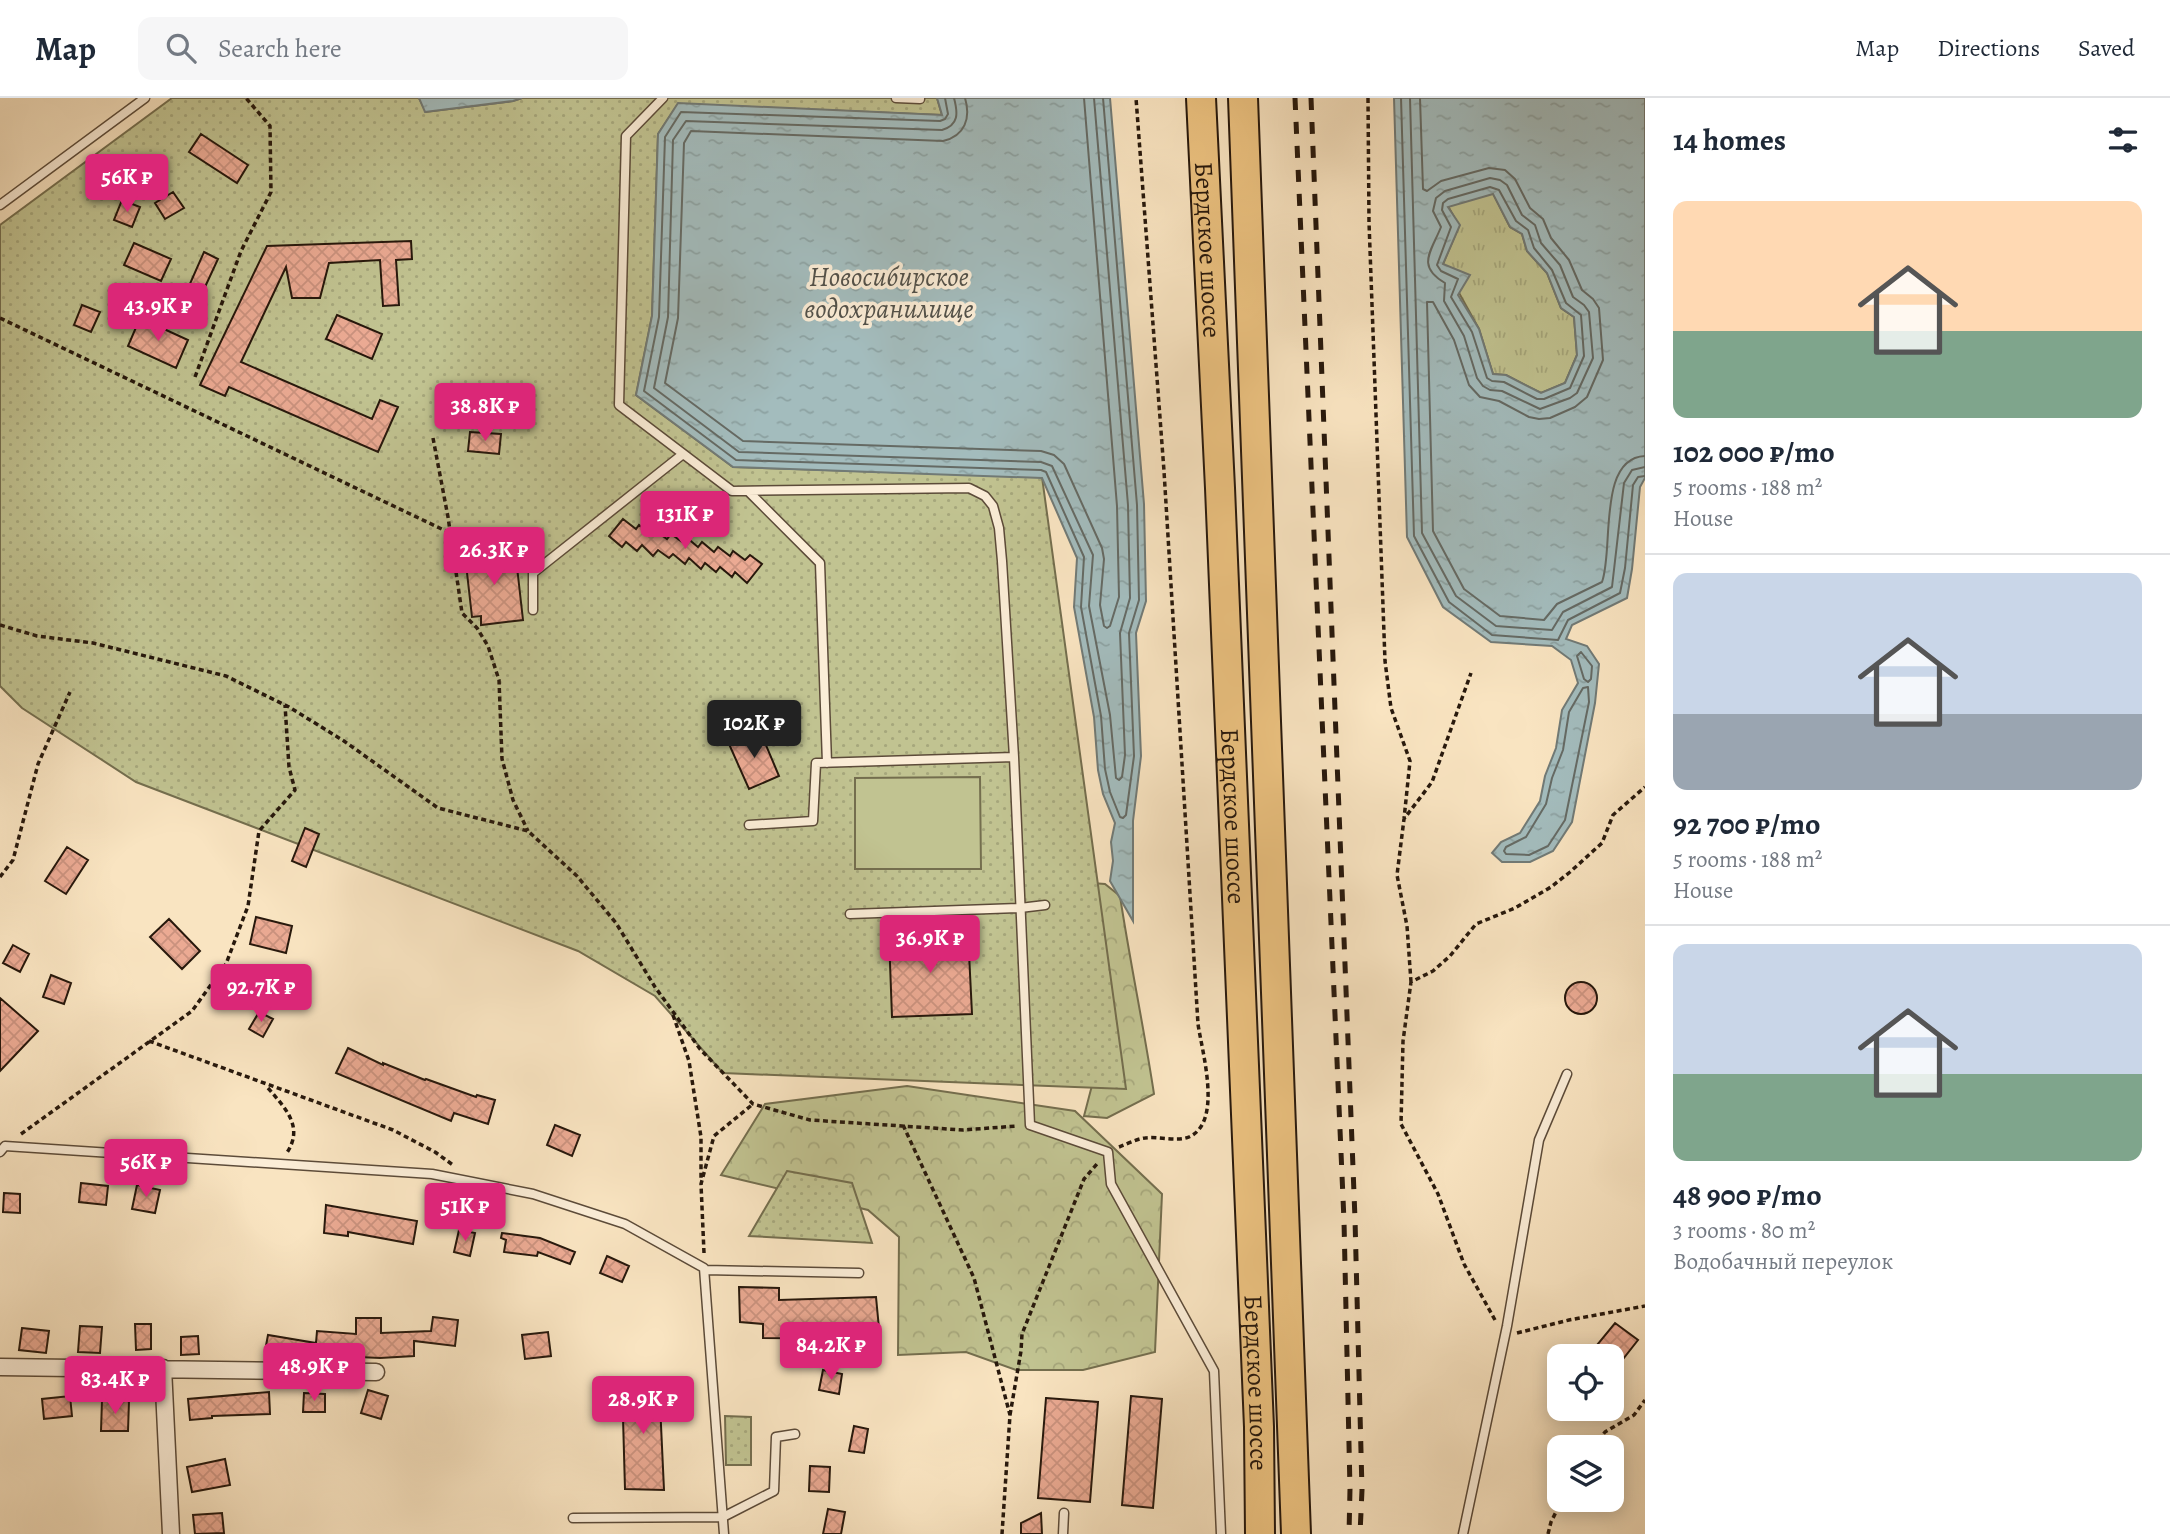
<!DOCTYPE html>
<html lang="en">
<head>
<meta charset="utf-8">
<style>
	body { margin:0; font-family:Alegreya,serif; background:#f6f6f7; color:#1f2937; height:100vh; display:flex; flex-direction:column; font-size:26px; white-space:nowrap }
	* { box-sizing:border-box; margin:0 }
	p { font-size:23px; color:#747a83 }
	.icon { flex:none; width:38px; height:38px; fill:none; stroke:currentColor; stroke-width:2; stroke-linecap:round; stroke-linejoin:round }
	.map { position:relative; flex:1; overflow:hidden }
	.drawer { display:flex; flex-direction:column; background:#fff; width:525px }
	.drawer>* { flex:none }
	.controls { position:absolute; left:1547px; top:1246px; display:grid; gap:14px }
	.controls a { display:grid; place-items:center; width:77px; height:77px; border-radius:14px; background:#fff; box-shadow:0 4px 18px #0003; font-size:35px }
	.price { position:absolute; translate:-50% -60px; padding:0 16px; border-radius:7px; background:#db2777; color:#fff; font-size:23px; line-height:46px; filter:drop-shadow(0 2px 4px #0008) }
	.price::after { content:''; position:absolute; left:50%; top:42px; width:21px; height:16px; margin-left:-10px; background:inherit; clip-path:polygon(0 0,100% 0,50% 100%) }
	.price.on { background:#222; color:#fff }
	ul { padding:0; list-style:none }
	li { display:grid; align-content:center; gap:14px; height:371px; padding:0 28px }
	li+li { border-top:2px solid #e0e1e3 }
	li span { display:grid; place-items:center; height:217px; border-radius:14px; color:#555 }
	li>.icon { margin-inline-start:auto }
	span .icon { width:126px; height:126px; fill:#fffc; stroke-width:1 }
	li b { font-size:30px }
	h2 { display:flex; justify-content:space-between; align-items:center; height:84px; padding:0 28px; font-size:30px }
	header { display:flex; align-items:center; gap:42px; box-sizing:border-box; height:98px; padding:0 35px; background:#fff; border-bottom:2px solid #e0e1e3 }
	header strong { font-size:33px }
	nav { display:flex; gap:38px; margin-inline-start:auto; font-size:24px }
	.search { width:490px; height:63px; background:#f6f6f7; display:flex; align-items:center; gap:18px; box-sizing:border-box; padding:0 24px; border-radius:14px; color:#747a83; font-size:26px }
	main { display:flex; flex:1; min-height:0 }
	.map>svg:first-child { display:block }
	.grass { fill:url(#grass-tufts); stroke:#746e4e; stroke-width:2 }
	.forest { fill:url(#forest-crowns); stroke:#746e4e; stroke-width:2 }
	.park { fill:url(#park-dots); stroke:#746e4e; stroke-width:2 }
	.garden { fill:#c1c391; stroke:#746e4e; stroke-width:2 }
	.water { fill:url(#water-ripples); stroke:#717a76; stroke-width:2; fill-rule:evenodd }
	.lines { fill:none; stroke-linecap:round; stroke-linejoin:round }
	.shore { stroke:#656a64; stroke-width:2 }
	.building { fill:url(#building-cross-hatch); stroke:#27180c; stroke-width:2 }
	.service-casing { stroke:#5c4b39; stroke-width:11 }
	.minor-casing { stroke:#5c4b39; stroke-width:19 }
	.trunk-casing { stroke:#27180c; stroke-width:32 }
	.path { stroke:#27180c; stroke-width:3.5; stroke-dasharray:5 3.5; stroke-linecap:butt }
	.service { stroke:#fbedd7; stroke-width:8 }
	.minor { stroke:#fbedd7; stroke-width:16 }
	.trunk { stroke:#ecc280; stroke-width:28 }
	.rail { stroke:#27180c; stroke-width:5; stroke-dasharray:12 12; stroke-linecap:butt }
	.labels { text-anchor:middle; stroke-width:7; stroke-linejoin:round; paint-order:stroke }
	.street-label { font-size:26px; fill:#27180c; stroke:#fbedd7 }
	.water-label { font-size:28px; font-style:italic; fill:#52514a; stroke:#fbedd7 }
</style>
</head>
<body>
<header>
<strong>Map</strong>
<div class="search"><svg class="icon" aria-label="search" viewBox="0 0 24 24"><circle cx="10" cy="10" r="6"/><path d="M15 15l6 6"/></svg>Search here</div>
<nav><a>Map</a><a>Directions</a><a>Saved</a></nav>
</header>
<main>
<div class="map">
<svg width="1645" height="1436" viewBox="0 0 1645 1436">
	<defs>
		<pattern id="grass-tufts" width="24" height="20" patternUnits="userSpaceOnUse" patternTransform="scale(1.75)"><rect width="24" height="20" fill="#c1c391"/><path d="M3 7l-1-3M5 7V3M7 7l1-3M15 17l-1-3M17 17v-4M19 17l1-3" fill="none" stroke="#a6a77c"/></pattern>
		<pattern id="forest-crowns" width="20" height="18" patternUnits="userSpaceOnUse" patternTransform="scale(1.75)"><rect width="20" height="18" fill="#c1c391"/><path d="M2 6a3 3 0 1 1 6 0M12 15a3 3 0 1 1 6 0" fill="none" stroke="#a6a77c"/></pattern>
		<pattern id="park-dots" width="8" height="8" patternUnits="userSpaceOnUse" patternTransform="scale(1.75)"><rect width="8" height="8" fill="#c1c391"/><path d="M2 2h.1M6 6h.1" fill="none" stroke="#a6a77c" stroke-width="1.8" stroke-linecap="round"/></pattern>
		<pattern id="water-ripples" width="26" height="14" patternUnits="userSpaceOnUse" patternTransform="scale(1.75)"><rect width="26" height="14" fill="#a3bcbd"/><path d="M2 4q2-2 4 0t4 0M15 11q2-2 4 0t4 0" fill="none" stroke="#8ca1a1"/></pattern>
		<pattern id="building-cross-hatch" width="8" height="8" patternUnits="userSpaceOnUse" patternTransform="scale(1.75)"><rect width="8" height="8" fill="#ebaa93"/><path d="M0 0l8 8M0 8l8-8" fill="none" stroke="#ca927e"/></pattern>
	</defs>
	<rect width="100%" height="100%" fill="#f9e4c1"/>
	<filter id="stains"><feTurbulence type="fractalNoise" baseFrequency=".00286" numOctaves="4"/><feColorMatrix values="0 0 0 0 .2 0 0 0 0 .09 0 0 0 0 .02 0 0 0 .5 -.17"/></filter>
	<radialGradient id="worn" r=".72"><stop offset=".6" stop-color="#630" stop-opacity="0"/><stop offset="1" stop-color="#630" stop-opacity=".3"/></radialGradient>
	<!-- grass -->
	<path class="grass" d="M1493 95 1510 129 1522 136 1527 153 1547 175 1561 210 1574 219 1577 257 1565 285 1541 295 1506 277 1493 276 1479 231 1443 166 1459 128 1448 108Z"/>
	<!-- forest -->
	<path class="forest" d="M1064 783 1105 786 1120 798C1130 864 1144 930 1154 996L1107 1020 1084 1018 1102 949Z
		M907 988 1075 1013 1162 1096 1155 1254 1083 1272H1016L966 1254 898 1257 899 1139 868 1112 721 1077 765 1006Z"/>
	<!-- park -->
	<path class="park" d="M172 0H419L426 14 513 3 522 0H937L942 17 678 6 658 36 652 218 636 297 733 369 1042 379 1126 991 723 975 655 898 578 853 136 684 22 610 0 588V127Z
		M787 1073 852 1085 872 1145 749 1138Z
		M725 1318 751 1319V1367H726Z"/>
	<!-- garden -->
	<path class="garden" d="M980 679 981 771H855V680Z"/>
	<!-- water -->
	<path class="water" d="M419 0H522L513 3 425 14Z
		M937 0H1110L1144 406 1146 503 1136 535 1141 658 1133 723V823L1110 783 1113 763 1111 744 1115 725 1103 696 1098 672 1094 619 1074 509 1077 460 1042 380 733 369 636 297 652 218 658 36 678 5 942 17Z
		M1394 0H1645V380L1640 389 1632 471 1627 500 1572 527 1566 541 1587 548 1599 566 1595 605 1572 724 1553 753 1530 764H1502L1492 755 1501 744 1520 735 1540 703 1545 678 1556 650 1562 612 1578 585 1571 562 1552 548 1491 544 1443 509 1407 439ZM1493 96 1510 129 1522 136 1527 153 1547 175 1561 210 1574 219 1577 257 1565 285 1541 295 1506 277 1493 276 1479 231 1458 197 1470 177 1443 166 1460 127 1448 109Z"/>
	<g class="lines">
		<!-- shore -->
		<path class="shore" d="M945 0 948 16 945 21 940 23 681 14 665 39 659 219 644 293 736 362 1041 372 1046 374 1084 459 1081 509 1101 618 1105 671 1110 694 1120 719 1123 720 1126 717 1134 658 1129 535 1139 502 1137 407 1103 0
			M954 0C958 15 959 27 942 32L686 23 673 42 668 219 654 290 739 354 1041 364 1052 368 1093 457 1089 508 1110 617 1116 680 1119 682 1122 679 1125 657 1120 535 1130 500 1128 407 1094 0
			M965 0C971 20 965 38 943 43L691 33 684 45 678 220 665 285 743 343 1041 353 1054 357 1064 366 1102 450 1104 461 1100 507 1104 528 1107 530 1110 528 1119 499 1117 408 1084 0
			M1401 0 1414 438 1449 504 1492 537 1558 542 1568 522 1620 495 1625 470 1633 387 1638 379 1645 378
			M1410 0 1422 435 1456 498 1496 528 1552 532 1563 514 1612 489 1624 385 1632 372 1645 369
			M1420 0 1423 91 1427 93 1441 83 1489 70 1505 72 1515 81 1530 110 1543 121 1551 140 1569 162 1582 192 1593 201 1599 210 1603 262 1587 299 1575 309 1550 320 1539 321 1529 319 1499 303 1480 299 1469 287 1454 242 1433 204H1427L1433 433 1464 491 1500 518 1544 522 1557 506 1602 484C1614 451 1597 360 1645 358
			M1490 80 1500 82 1507 87 1522 117 1535 127 1541 145 1560 167 1573 199 1584 207 1589 214 1593 260 1577 295 1570 300 1540 311 1502 293 1490 292 1483 288 1477 280 1464 238 1444 203 1445 185C1416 168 1431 154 1441 129L1433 113 1436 100 1445 93Z
			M1490 89 1499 92 1516 123 1528 132 1534 150 1552 172 1566 205 1581 217 1584 258 1570 290 1544 301H1537L1504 284 1492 283 1487 280 1472 234 1451 199 1458 181 1441 173 1437 167 1451 129 1442 112 1443 105 1448 101Z
			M1581 554 1592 568 1591 581 1588 584 1584 581 1577 558Z
			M1588 589 1589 604 1565 722 1548 748 1529 757 1506 756 1504 753 1506 749 1526 739 1546 706 1552 680 1563 652 1569 614 1583 590Z"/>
	</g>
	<!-- building -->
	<path class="building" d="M201 36 248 67 237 85 189 54Z
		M173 94 184 110 165 121 155 105Z
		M122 102 140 109 132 129 114 122Z
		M411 143 412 161 396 162 399 207 383 208 380 162 329 165 320 200H292L286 169 241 264 372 321 380 302 398 309 378 354 229 289 225 298 200 287 267 148Z
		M134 145 171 161 161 183 124 167Z
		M204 154 218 161 198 204 185 197Z
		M82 207 100 214 91 234 74 227Z
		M337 217 382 236 372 261 326 241Z
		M140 220 188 242 176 270 128 248Z
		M470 334 501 336 499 356 468 353Z
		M623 421 636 431 639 427 651 436 655 432 667 441 671 436 682 444 686 439 698 449 702 444 714 454 718 449 730 458 733 453 745 462 750 457 762 466 747 485 735 474 732 479 720 469 716 474 705 465 701 471 689 460 685 466 673 456 669 460 658 452 653 458 642 447 637 453 626 444 622 449 609 438Z
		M515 451 523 522 481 527V518L472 519 465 457Z
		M760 633 779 678 749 691 729 646Z
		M305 730 319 736 306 769 292 763Z
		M67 749 88 762 66 796 45 783Z
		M256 819 292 828 286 855 250 846Z
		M169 821 200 853 182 871 150 839Z
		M968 835 972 916 892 919 889 838Z
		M13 847 29 856 20 874 3 865Z
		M51 877 71 885 64 906 43 899Z
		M1565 900a16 16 0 1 1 32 0a16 16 0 1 1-32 0Z
		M0 900 38 933 0 973Z
		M259 914 273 921 263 939 249 931Z
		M348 950 383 967V965L425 982 426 981 476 999 477 997 495 1002 488 1026 454 1015 451 1023 336 975Z
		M555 1027 580 1037 572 1058 547 1047Z
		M81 1085 108 1088 106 1107 79 1104Z
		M137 1087 160 1092 155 1115 132 1111Z
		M4 1095 20 1096V1115L3 1114Z
		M326 1107 417 1123 413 1146 348 1134V1138L324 1135Z
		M459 1132 475 1135 470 1158 454 1154Z
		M502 1135 540 1140 575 1154 570 1166 538 1154 537 1158 504 1154 506 1142 501 1140Z
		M607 1158 629 1168 622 1184 600 1175Z
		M739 1189 779 1190V1202L876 1199 880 1241 763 1240V1226L740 1224Z
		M433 1219 458 1222 455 1248 414 1243V1258L380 1260 295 1256V1258L265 1253 268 1237 316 1245 317 1233 356 1236V1220H381V1235L431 1233Z
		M1615 1225 1638 1242 1612 1275V1258H1588Z
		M135 1226H151V1251L136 1252Z
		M80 1228 102 1229 100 1255 78 1254Z
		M22 1230 49 1233 46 1255 19 1252Z
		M548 1234 551 1258 525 1261 522 1237Z
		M198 1238 199 1256 181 1257V1239Z
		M823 1272 842 1276 839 1296 819 1292Z
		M622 1284H659L664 1392 625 1391Z
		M368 1292 388 1298 381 1321 361 1315Z
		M269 1294 270 1316 212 1318V1320L190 1322 188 1301Z
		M304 1295 325 1296V1314H303Z
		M70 1298 72 1318 44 1321 42 1301Z
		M1131 1298 1162 1301 1153 1410 1122 1407Z
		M1046 1300 1098 1304 1090 1404 1038 1400Z
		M102 1302 129 1303 128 1333H101Z
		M854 1328 868 1331 864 1355 849 1353Z
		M225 1361 230 1387 192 1394 187 1369Z
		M810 1368 830 1369 829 1394 809 1393Z
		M828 1411 845 1414 841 1436H823Z
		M222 1415 224 1435 195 1436 193 1417Z
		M1041 1415 1042 1436H1021V1425Z"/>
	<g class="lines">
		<!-- service casing -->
		<g class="service-casing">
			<path id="service" d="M663 0 626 38 619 307 732 393 969 390 985 398 993 408 999 430 1002 463 1014 659 1030 1027 1108 1054 1111 1086 1214 1273 1221 1436
				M896 0 920 1
				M0 107 145 0
				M748 393 820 465 827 665
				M533 512V475L683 356
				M749 727 813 723 816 665 1014 659
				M850 816 1020 810 1045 807
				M0 1054 5 1048 432 1076 533 1096 625 1126 704 1170 724 1436
				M705 1172 859 1175
				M573 1420 723 1419 774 1393 776 1339 795 1336
				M1063 1436 1064 1415
				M1463 1436 1507 1228 1539 1042 1567 976"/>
		</g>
		<!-- minor casing -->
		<g class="minor-casing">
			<path id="minor" d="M0 1269 376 1274
				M163 1270 171 1436"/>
		</g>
		<!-- trunk casing -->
		<g class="trunk-casing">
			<g id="trunk">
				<path id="s1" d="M1201 0 1220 390 1259 1329 1260 1436"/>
				<path d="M1243 0 1296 1436"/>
			</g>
		</g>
		<!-- path -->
		<path class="path" d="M1368 0 1369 124 1385 563 1391 610 1410 663 1404 721
			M0 220 450 435
			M195 279 241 153 271 94 270 28 246 0
			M433 340 448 419 462 515 477 530 488 548 499 582 502 661 513 702 528 733
			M0 527 37 538 93 545 226 578 289 609 344 643 438 710 528 733 577 778 616 825 655 889 700 951 753 1006 810 1022 963 1032 1018 1028
			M0 779 13 762 38 666 70 594
			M1411 884 1407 828 1397 777 1404 721 1432 684 1471 575
			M673 917 689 963 701 1039V1081
			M149 943 393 1032 435 1054 453 1067
			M268 990C285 1010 305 1029 286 1056
			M903 1027 974 1180 1010 1317 1002 1436
			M21 1036 192 913 226 866 248 808 259 733 295 692 289 669 285 607
			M1119 1049C1127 1046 1136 1041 1145 1040 1158 1038 1177 1044 1189 1039 1223 1024 1202 954 1198 926L1164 373 1136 0
			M704 1155 701 1086 714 1038 753 1006
			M1495 1222 1464 1166 1438 1096 1401 1026 1403 943 1411 884 1433 873 1450 858 1476 826 1515 810 1551 789 1570 774 1602 745 1613 717 1645 689
			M1517 1235 1569 1222 1645 1208
			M1010 1317 1021 1253 1022 1236 1084 1081 1097 1066
			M1593 1349 1605 1334 1634 1317 1645 1302
			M1548 1436 1551 1424 1562 1402"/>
		<!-- service -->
		<use href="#service" class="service"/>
		<!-- minor -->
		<use href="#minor" class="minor"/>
		<!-- trunk -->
		<use href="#trunk" class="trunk"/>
		<!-- rail -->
		<path class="rail" d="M1295 0 1344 1123 1350 1391 1349 1436
			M1311 0 1355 1121 1362 1392 1360 1436"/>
	</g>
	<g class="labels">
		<!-- street labels -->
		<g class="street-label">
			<text dy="9" stroke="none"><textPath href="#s1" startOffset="152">Бердское шоссе</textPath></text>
			<text dy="9" stroke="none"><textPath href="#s1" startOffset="719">Бердское шоссе</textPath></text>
			<text dy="9" stroke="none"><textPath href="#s1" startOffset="1286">Бердское шоссе</textPath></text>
		</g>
		<!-- water labels -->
		<g class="water-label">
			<text x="889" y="188">Новосибирское<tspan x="889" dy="32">водохранилище</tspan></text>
		</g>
	</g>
	<rect width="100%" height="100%" filter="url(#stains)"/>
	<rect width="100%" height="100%" fill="url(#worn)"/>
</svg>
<div class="controls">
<a><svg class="icon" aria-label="locate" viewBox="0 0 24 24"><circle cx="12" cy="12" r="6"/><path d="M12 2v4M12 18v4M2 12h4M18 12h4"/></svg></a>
<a><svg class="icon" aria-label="layers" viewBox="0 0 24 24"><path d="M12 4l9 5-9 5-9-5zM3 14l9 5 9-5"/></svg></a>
</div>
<b class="price" style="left:127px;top:116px">56K ₽</b>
<b class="price" style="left:158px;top:245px">43.9K ₽</b>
<b class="price" style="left:485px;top:345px">38.8K ₽</b>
<b class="price" style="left:685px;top:453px">131K ₽</b>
<b class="price" style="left:494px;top:489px">26.3K ₽</b>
<b class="price on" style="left:754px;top:662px">102K ₽</b>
<b class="price" style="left:930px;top:877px">36.9K ₽</b>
<b class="price" style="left:261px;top:926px">92.7K ₽</b>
<b class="price" style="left:146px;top:1101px">56K ₽</b>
<b class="price" style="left:465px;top:1145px">51K ₽</b>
<b class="price" style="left:831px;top:1284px">84.2K ₽</b>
<b class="price" style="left:314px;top:1305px">48.9K ₽</b>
<b class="price" style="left:115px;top:1318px">83.4K ₽</b>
<b class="price" style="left:643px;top:1338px">28.9K ₽</b>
</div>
<section class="drawer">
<h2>14 homes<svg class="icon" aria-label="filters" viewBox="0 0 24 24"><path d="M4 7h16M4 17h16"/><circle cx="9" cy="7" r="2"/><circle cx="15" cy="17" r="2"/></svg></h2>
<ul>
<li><span style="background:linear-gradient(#ffd9b3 60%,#7fa58c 0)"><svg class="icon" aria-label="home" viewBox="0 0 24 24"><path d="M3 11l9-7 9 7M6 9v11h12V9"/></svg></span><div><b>102 000 ₽/mo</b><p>5 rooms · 188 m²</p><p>House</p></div></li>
<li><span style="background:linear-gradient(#c9d6e8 65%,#9aa5b1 0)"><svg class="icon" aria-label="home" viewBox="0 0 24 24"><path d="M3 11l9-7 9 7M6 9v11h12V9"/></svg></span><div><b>92 700 ₽/mo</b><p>5 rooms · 188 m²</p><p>House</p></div></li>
<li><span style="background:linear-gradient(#c9d6e8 60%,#7fa58c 0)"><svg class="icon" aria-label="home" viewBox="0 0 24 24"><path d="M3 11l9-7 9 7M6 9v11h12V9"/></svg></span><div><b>48 900 ₽/mo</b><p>3 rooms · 80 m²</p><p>Водобачный переулок</p></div></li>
</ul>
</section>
</main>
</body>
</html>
